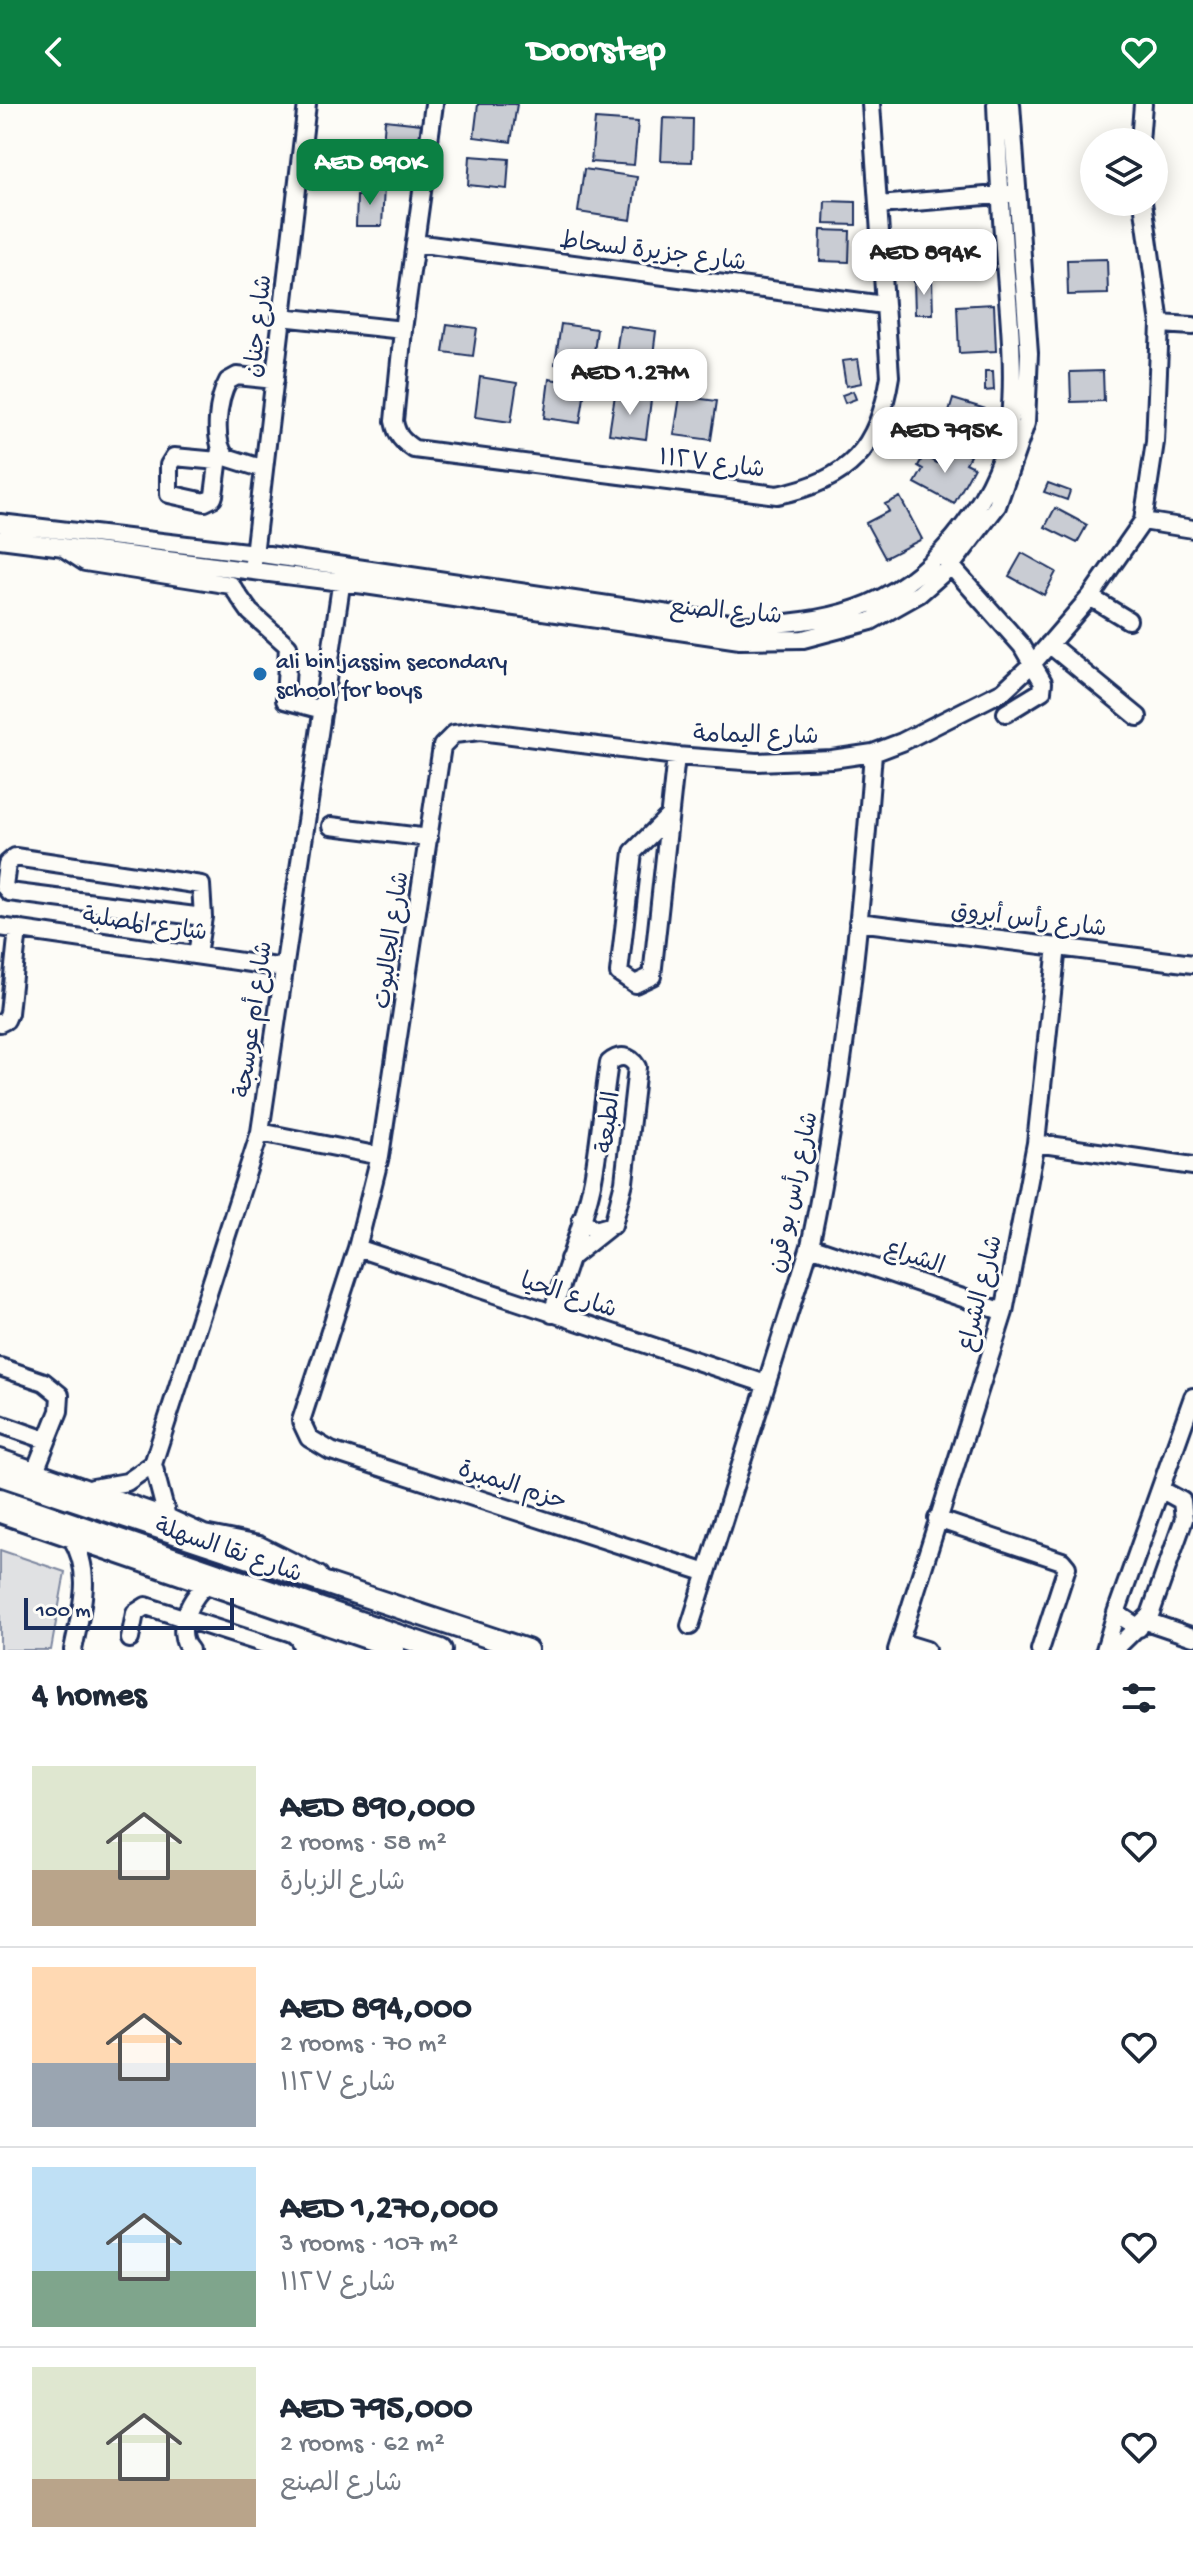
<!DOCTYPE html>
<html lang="en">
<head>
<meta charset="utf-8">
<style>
	body { margin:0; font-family:"Gochi Hand","Playpen Sans Arabic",sans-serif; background:#f6f6f7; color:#1f2937; height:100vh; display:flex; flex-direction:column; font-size:30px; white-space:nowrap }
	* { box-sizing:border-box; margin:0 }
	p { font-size:26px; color:#747a83 }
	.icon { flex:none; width:44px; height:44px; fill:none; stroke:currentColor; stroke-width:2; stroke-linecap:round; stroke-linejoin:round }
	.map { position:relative; height:1546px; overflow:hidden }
	.panel { display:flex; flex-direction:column; background:#fff; flex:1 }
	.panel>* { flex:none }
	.controls { position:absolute; left:1080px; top:24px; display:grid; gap:16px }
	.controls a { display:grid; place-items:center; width:88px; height:88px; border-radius:50%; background:#fff; box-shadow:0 4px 20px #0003; font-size:40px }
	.scale { position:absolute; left:24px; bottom:20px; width:210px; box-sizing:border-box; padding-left:8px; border:4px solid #1b2f5e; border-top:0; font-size:22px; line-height:28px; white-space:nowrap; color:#1b2f5e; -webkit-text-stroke:6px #fdfcf7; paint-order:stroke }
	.price { position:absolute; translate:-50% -68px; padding:0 18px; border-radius:16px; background:#fff; color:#222; font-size:26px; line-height:52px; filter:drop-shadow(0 2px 4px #0008) }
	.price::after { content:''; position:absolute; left:50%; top:48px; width:24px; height:18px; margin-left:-12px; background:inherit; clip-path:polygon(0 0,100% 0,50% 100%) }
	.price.current { background:#0b8043; color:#fff }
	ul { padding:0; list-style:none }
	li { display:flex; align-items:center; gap:24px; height:200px; padding:0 32px }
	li+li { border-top:2px solid #e0e1e3 }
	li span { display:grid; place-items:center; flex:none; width:224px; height:160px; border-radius:0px; color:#555 }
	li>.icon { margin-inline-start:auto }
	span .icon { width:96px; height:96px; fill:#fffc; stroke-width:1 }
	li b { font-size:34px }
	h2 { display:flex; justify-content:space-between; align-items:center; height:96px; padding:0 32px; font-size:34px }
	header { display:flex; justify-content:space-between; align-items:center; height:104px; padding:0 32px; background:#0b8043; color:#fff; font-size:36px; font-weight:700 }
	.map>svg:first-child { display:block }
	.green { fill:#e0e1e3; stroke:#7e88a0; stroke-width:2 }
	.building { fill:#c9ccd3; stroke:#1b2f5e; stroke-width:2 }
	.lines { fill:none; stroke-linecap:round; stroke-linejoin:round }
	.minor-casing { stroke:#1b2f5e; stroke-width:22 }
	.major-casing { stroke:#1b2f5e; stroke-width:26 }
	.minor { stroke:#fdfcf7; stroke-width:16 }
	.major { stroke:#fdfcf7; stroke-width:20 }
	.poi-dot { fill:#1f6fb2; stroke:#fdfcf7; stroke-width:3 }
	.labels { text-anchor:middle; stroke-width:6; stroke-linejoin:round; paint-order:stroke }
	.street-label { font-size:24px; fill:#1b2f5e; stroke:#fdfcf7 }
	.poi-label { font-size:24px; fill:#1b2f5e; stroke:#fdfcf7; text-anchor:start }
</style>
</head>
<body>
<header><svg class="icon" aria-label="back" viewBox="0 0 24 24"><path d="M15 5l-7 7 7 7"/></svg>Doorstep<svg class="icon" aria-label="heart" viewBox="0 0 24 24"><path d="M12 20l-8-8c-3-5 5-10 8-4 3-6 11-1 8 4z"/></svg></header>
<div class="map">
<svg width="1193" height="1546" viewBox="0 0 1193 1546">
	<rect width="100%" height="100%" fill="#fdfcf7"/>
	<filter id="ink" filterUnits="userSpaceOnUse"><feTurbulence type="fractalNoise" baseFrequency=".0125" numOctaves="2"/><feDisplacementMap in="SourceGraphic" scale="16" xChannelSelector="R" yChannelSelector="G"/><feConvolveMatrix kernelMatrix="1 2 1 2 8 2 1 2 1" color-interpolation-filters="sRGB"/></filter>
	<g filter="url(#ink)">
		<!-- green -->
		<path class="green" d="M0 1446 65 1468 51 1546H0Z"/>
		<!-- building -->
		<path class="building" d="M478 0H517L511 38 474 33Z
			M663 14 693 15 692 58 661 57Z
			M595 15 638 18 634 61 591 58Z
			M385 16 421 20 417 59 408 58 407 69 359 66 362 38 383 40Z
			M332 38H349L347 75 330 74Z
			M470 52 509 55 507 85 468 81Z
			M584 65 637 73 631 116 578 108Z
			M362 82 384 83 382 122H356L357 92H362Z
			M825 97 856 98V121L824 120Z
			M821 126 850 127 849 158 820 157Z
			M1107 155 1108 190 1068 191 1067 156Z
			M914 176H932L933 210H915Z
			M994 200 996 247 959 249 957 202Z
			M447 220 477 224 473 252 443 248Z
			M561 220 597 225 592 264 555 260Z
			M620 222 656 227 651 267 614 262Z
			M858 255 862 279 846 282 842 257Z
			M985 267H993L994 286 985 287Z
			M1103 267 1104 297 1071 298 1070 268Z
			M480 273 517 279 511 318 475 313Z
			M549 275 586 280 580 319 544 314Z
			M853 287 856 295 845 299 842 291Z
			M615 291 651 296 646 335 609 330Z
			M680 292 717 297 711 336 674 331Z
			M953 295 989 306 977 342 942 331Z
			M955 344 970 352 966 359 974 363 954 400 915 379 923 365 918 362 924 351 937 359 942 349 950 353Z
			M1048 379 1070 387 1067 396 1044 388Z
			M900 393 922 435 885 454 866 419 889 407 885 400Z
			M1055 404 1087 421 1077 439 1045 423Z
			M1022 449 1056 468 1044 491 1009 472Z"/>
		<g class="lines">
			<!-- minor casing -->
			<g class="minor-casing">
				<path id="minor" d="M434 0 403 226 394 317C397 332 402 337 414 345L777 391C849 377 879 344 890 272L871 0
					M1140 38 1143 0
					M879 101 1009 90
					M415 139 884 201
					M281 213 403 226
					M1160 220 1193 222
					M218 357 174 353 169 361V390L205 398 213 394 214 391 220 345
					M264 365 226 353C212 336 218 295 228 277L237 272 275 276
					M1143 417 1193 425
					M0 419 255 449 744 521C841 520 905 500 965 420 988 389 1006 354 1010 315 1015 263 1009 210 1005 158 1001 105 998 53 996 0
					M0 435 365 481 740 536 803 535 871 517 919 490 951 462 997 402 1026 319 1029 249 1011 0
					M62 443 85 458 231 481 250 508 288 542 285 596 323 606
					M945 455 1022 542 1043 578 1042 587 1006 609
					M253 459 307 0
					M1090 493 1128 516
					M1049 540 1138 613
					M669 712 633 748 619 869 635 880 652 872 676 652
					M331 722 429 734
					M858 818 1193 860
					M0 823 284 864
					M197 851 203 813 201 781 15 753 7 760 4 782 9 788 203 813
					M0 919 6 916 9 909 18 825
					M260 1028 380 1052
					M1036 1039 1193 1062
					M810 1142 1004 1208
					M357 1144 766 1280
					M569 1155 608 1124
					M552 1210C565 1166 584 1120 593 1075 600 1037 603 997 609 959 619 950 630 951 637 963L624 1078 613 1121 595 1126 581 1115
					M0 1263 44 1278 60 1291 59 1307 35 1367
					M0 1320 46 1336
					M0 1354 167 1413 204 1430 259 1441 319 1471
					M93 1384 127 1378 153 1360
					M0 1410 396 1546
					M167 1413 153 1360 260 1028 343 468
					M937 1415 1062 1457 1067 1463 1040 1546
					M71 1433C94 1470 81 1505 73 1546
					M704 1468 331 1347 309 1334 301 1317 357 1144 380 1052 442 642 454 630 480 627 676 652 757 658 832 655 873 649 902 638 1003 587 1033 559 1090 493 1143 417 1155 338 1160 220 1143 98
					M1146 1517 1193 1533
					M690 1522 810 1142C844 980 861 814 873 649
					M1139 1524 1116 1509 1193 1293
					M130 1535 135 1509 146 1502 283 1546
					M900 1538 926 1546
					M190 1546C173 1528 191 1489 210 1479
					M897 1546 1004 1208 1036 1039 1057 842
					M1105 1546 1116 1509
					M1114 1546 1150 1511 1184 1415 1182 1397 1162 1386"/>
			</g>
			<!-- major casing -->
			<g class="major-casing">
				<path id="major" d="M0 1371 527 1546
					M0 1395 441 1546"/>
			</g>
			<!-- minor -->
			<use href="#minor" class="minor"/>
			<!-- major -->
			<use href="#major" class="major"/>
		</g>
	</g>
	<!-- markers -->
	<circle class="poi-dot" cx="260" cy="570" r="8"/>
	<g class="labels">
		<!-- street labels -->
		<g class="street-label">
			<text transform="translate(653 146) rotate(7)" y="8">شارع جزيرة لسحاط</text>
			<text transform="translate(257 222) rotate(-84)" y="8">شارع جنان</text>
			<text transform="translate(712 358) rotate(7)" y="8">شارع ١١٢٧</text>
			<text transform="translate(726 506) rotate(5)" y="8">شارع الصنع</text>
			<text transform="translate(756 630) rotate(1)" y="8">شارع اليمامة</text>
			<text transform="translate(1029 814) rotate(7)" y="8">شارع رأس أبروق</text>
			<text transform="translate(145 819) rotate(8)" y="8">شارع المصلبة</text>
			<text transform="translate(390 836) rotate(-82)" y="8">شارع الجالبوت</text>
			<text transform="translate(252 915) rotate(-82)" y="8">شارع أم عوسجة</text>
			<text transform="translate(607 1018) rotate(-83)" y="8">الطبعة</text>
			<text transform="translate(792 1088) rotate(-78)" y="8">شارع رأس بو قرن</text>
			<text transform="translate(915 1152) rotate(19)" y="8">الشراع</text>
			<text transform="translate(979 1189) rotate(-76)" y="8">شارع الشراع</text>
			<text transform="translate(569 1190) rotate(18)" y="8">شارع الحيا</text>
			<text transform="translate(513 1380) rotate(18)" y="8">حزم البمبرة</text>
			<text transform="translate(229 1445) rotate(19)" y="8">شارع نقا السهلة</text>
		</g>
		<!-- poi labels -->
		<g class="poi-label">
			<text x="276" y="564">ali bin jassim secondary<tspan x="276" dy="28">school for boys</tspan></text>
		</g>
	</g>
</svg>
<div class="controls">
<a><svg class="icon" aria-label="layers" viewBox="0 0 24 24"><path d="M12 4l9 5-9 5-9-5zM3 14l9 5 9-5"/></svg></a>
</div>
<div class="scale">100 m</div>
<b class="price current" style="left:370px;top:103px">AED 890K</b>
<b class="price" style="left:924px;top:193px">AED 894K</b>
<b class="price" style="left:630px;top:313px">AED 1.27M</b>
<b class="price" style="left:945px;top:371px">AED 795K</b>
</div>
<section class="panel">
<h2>4 homes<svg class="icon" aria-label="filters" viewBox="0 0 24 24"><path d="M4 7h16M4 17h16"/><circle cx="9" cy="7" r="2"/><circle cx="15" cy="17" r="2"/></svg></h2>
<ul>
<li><span style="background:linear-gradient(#dfe7d0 65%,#b9a48a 0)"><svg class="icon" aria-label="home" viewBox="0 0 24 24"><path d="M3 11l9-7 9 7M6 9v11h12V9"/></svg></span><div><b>AED 890,000</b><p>2 rooms · 58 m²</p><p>شارع الزبارة</p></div><svg class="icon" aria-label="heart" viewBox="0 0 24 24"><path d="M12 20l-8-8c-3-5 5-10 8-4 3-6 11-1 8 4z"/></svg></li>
<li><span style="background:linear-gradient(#ffd9b3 60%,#9aa5b1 0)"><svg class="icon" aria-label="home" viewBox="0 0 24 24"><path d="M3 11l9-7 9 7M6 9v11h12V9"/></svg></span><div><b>AED 894,000</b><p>2 rooms · 70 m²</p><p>شارع ١١٢٧</p></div><svg class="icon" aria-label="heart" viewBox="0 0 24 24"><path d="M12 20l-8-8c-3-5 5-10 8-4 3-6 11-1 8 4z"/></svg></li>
<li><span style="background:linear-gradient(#bfe0f5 65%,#7fa58c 0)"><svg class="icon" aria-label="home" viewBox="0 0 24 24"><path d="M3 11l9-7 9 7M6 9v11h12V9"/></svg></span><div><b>AED 1,270,000</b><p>3 rooms · 107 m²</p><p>شارع ١١٢٧</p></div><svg class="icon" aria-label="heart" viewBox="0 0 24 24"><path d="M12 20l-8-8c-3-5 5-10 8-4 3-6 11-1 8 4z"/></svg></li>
<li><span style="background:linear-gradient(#dfe7d0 70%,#b9a48a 0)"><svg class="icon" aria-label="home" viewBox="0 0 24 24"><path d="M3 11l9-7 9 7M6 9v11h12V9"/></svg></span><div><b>AED 795,000</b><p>2 rooms · 62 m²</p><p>شارع الصنع</p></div><svg class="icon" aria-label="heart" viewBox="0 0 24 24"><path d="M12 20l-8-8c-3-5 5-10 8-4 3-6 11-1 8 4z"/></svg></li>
</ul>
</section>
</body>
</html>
